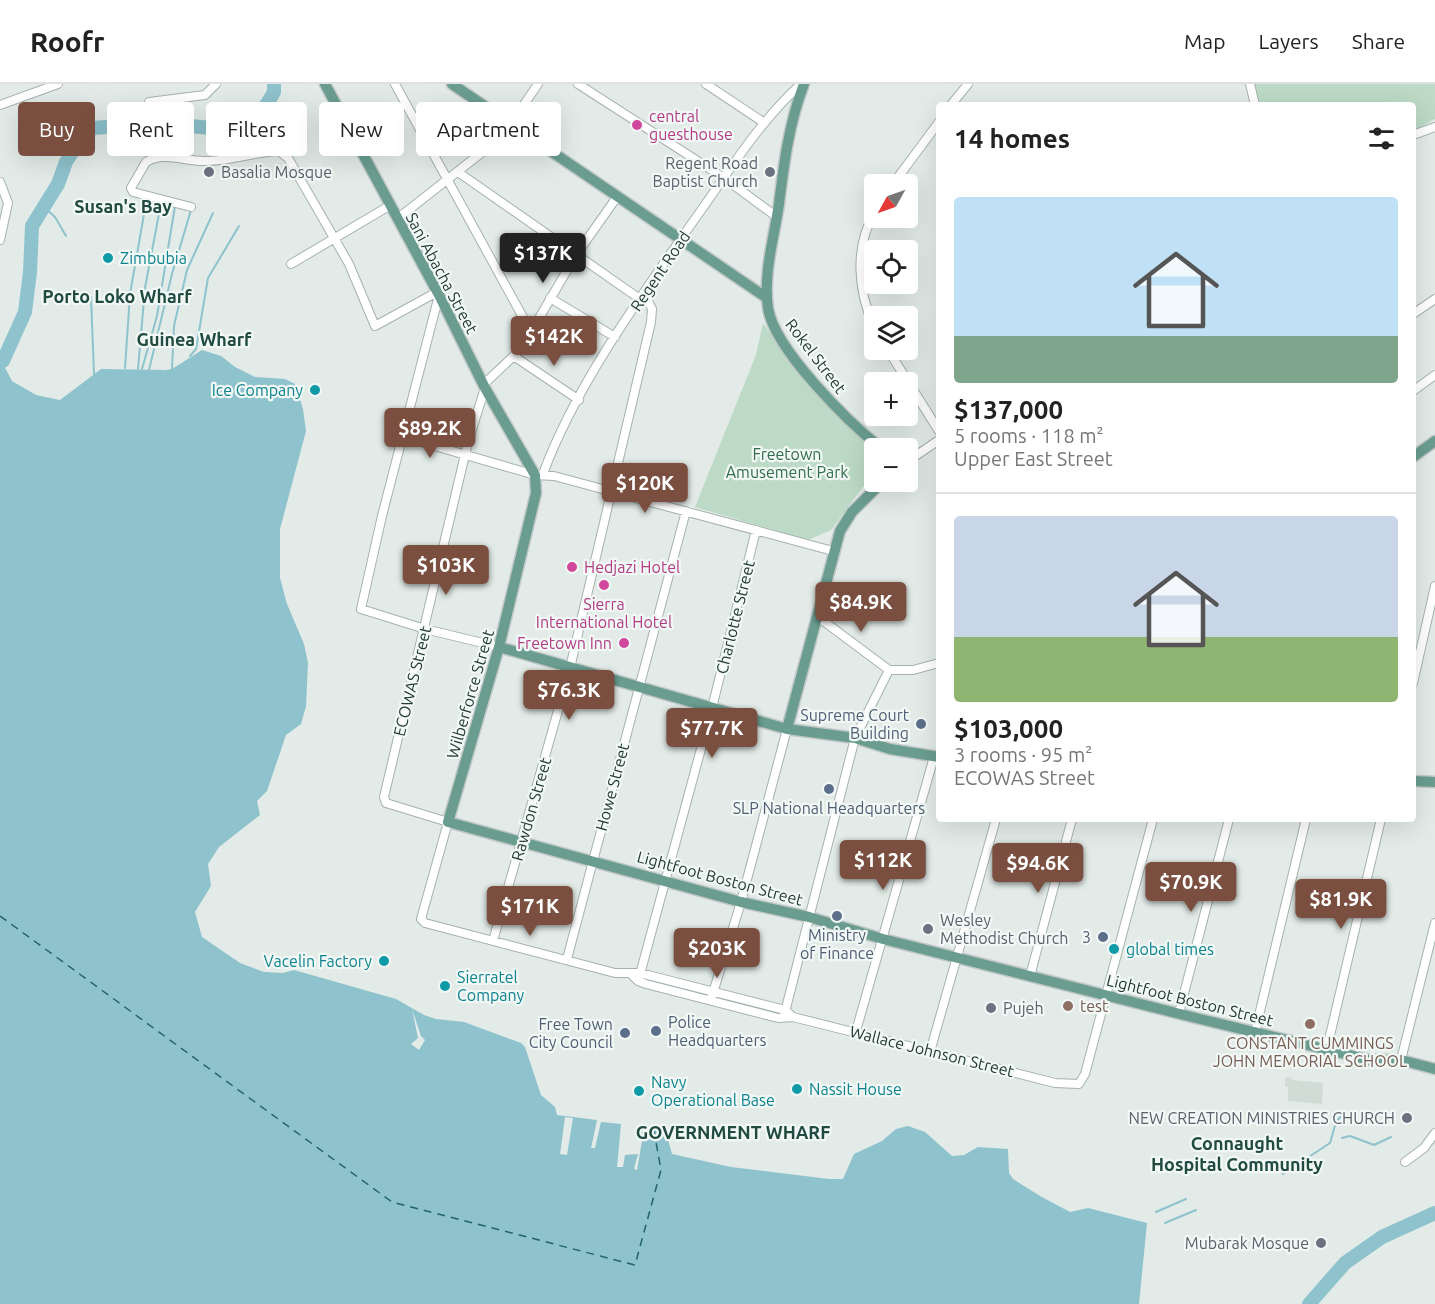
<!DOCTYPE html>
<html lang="en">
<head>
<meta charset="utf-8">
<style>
	body { margin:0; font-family:Ubuntu,sans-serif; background:#f2f2f2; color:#222; height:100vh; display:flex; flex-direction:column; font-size:22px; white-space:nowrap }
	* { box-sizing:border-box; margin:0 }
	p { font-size:20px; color:#767676 }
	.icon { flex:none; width:33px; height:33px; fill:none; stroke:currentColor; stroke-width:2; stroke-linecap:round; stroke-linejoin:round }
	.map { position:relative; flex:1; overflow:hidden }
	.drawer { position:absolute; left:936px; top:18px; width:480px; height:720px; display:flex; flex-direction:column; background:#fff; border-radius:6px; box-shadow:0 6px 24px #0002 }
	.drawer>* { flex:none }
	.top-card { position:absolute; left:18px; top:18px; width:570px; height:54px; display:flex; gap:12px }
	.needle { width:39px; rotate:230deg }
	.controls { position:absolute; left:864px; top:90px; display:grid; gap:12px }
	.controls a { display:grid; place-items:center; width:54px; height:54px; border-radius:6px; background:#fff; box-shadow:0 6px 24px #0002; font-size:30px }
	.price { position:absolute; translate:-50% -51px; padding:0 14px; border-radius:6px; background:#7b4f40; color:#fff; font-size:20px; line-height:39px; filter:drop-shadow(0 2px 3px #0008) }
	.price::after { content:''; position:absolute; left:50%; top:36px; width:18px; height:14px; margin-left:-9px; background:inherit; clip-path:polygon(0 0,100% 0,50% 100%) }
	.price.current { background:#222; color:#fff }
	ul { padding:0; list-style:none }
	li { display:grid; align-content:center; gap:12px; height:318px; padding:0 18px }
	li+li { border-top:2px solid #e0e0e0 }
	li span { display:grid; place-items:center; height:186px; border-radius:6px; color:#555 }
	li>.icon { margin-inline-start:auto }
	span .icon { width:108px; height:108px; fill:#fffc; stroke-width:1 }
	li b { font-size:26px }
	h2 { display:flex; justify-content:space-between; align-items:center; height:72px; padding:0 18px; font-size:26px }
	.chip { padding:0 21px; border-radius:6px; background:#fff; box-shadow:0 6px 24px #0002; font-size:21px; line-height:54px }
	.chip.current { background:#7b4f40; color:#fff }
	header { display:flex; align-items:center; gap:36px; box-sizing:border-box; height:84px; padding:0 30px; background:#fff; border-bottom:2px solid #e0e0e0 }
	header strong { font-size:28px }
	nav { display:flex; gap:33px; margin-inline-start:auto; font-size:21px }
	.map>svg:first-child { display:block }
	.built { fill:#d0dbd6 }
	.green { fill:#bcdac5 }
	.water { fill:#8ec2cc }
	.pier { fill:#e2ebe7 }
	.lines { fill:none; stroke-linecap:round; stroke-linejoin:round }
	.stream { stroke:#8ec2cc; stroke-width:2 }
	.river { stroke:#8ec2cc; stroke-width:14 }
	.ferry { stroke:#226371; stroke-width:1.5; stroke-dasharray:8 6; stroke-linecap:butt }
	.minor-casing { stroke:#a5b2ae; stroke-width:10 }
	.major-casing { stroke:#c1c8c6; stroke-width:13 }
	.minor { stroke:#fff; stroke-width:8 }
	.major { stroke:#6a9d90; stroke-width:10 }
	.hotel-dot { fill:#d1479c; stroke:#f2f8f5; stroke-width:2 }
	.worship-dot { fill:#6b7280; stroke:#f2f8f5; stroke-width:2 }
	.culture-dot { fill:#0f9aa8; stroke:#f2f8f5; stroke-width:2 }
	.service-dot { fill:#5c6f8a; stroke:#f2f8f5; stroke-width:2 }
	.education-dot { fill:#8d6e63; stroke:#f2f8f5; stroke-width:2 }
	.labels { text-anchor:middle; stroke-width:4.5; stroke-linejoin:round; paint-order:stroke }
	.hotel-label { font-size:16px; fill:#b23c85; stroke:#f2f8f5; text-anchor:start }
	.worship-label { font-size:16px; fill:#5b616d; stroke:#f2f8f5; text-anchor:end }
	.culture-label { font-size:16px; fill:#0d838f; stroke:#f2f8f5; text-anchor:start }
	.street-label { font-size:16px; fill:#233a34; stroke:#f2f8f5 }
	.park-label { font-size:16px; fill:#316e49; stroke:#f2f8f5 }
	.service-label { font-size:16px; fill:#4e5e75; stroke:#f2f8f5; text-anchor:end }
	.education-label { font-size:16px; fill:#785e54; stroke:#f2f8f5; text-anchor:start }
	.neighbourhood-label { font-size:18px; font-weight:bold; fill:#214b41; stroke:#f2f8f5 }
</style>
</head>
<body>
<header>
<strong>Roofr</strong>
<nav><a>Map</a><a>Layers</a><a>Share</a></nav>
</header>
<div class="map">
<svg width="1435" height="1220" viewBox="0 0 1435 1220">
	<rect width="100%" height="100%" fill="#e2ebe7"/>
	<!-- built -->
	<path class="built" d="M1285 993 1292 994V996L1323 999 1322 1020 1288 1017V1003L1285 1002Z"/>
	<!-- green -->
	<path class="green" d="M1249 0H1435V35L1413 47V21H1257Z
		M763 239C797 286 828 332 876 364L874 388 831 446 808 456 695 423 756 271Z"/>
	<!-- water -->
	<path class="water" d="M202 266 221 272 235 283 255 293 285 295 295 300 303 325 306 347 280 445V494L287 520 304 560 308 579 306 622 301 640 286 651 267 707 257 717 260 731 219 763 208 780 211 802 195 828 202 853 240 879 264 888 283 889 294 886 396 915 424 931 436 935 464 938 521 959 525 963 541 1011 555 1023 557 1031 597 1036 591 1064H595L601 1038 621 1040 617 1083H623L625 1071 638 1070 634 1085 637 1086 642 1057 638 1042 666 1048 672 1070 731 1083 829 1095H843L854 1070 882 1057 896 1045 908 1042 925 1048 952 1072 964 1071 978 1063 1008 1065 1009 1089 1013 1095 1040 1112 1070 1128 1088 1124 1147 1139 1139 1220H0V274L12 297 36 311 60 316 101 285 165 286 172 285Z"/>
	<!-- pier -->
	<path class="pier" d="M412 925 421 952 425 956 419 966 411 960 418 954Z
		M565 1033 573 1034 567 1071 560 1070Z"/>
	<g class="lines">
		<!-- stream -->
		<path class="stream" d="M80 56 93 65
			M44 123 55 133 66 152
			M91 213 94 290
			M190 272 196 265 208 194 239 142
			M125 284 130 210 147 113
			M138 285 145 204 161 119
			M142 285 157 232 175 122
			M172 285 174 242 187 186 213 129
			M149 286 172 190 191 126
			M1342 1054 1350 1052 1374 1061 1391 1053
			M1283 1090 1330 1059 1336 1038 1343 1030
			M1156 1128 1186 1115
			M1428 1132 1435 1128
			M1165 1139 1196 1126"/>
		<!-- river -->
		<path class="river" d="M3 277 25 228 30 188 32 142 58 100 66 78 81 55 93 44 156 39 212 44 252 35 267 20 274 8V0
			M1309 1220 1345 1179 1382 1153 1435 1129"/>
		<!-- ferry -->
		<path class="ferry" d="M0 832 392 1118 635 1181 661 1086 654 1047"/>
		<!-- minor casing -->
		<g class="minor-casing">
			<path id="minor" d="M395 0 531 248
				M578 0 724 94 777 133
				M706 0 763 38
				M1250 0 1255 21
				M149 18 205 11 216 0
				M0 21 58 0
				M951 21 968 0
				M1413 51 1435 43
				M458 88 640 215
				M0 98 8 119 0 156
				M893 100 939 38
				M191 123 133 108 131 104 146 78C164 67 186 78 206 77 231 77 255 68 279 67L288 74 349 180 375 242 437 208
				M874 130C854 164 858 207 874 243
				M397 135 485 66 510 41 538 0
				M291 180 389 122
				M439 211 382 432 361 525 425 545 499 563
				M550 214 615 253
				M1413 230 1435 215
				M888 266 939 347
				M515 273 579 316
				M484 300 521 265 576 171 617 113
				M485 304 468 358 384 713 386 719 448 738 421 835 425 839 615 889H640L785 926 793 933
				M1413 307 1435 291
				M404 353 535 391 554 392 833 467
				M908 377 939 356
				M543 390C575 302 643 209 697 132 730 86 759 38 801 0
				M818 533 889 586
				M889 586H913L939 579
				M1413 599 1435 502
				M493 857 570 584 651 238 652 225 644 209
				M567 875 686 427
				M631 890 638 897 646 900 778 934 793 933 1055 999 1079 1000 1085 990 1153 735
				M1030 892 1072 735
				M639 894 712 624 756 446
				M712 912 741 818 787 645
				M1179 929 1229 735
				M784 932 855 654 889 586
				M856 947 934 673
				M1255 948 1306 735
				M1327 964 1381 735
				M930 968 996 735
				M1401 976 1435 839
				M1405 1078 1424 1064 1435 1049"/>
		</g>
		<!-- major casing -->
		<g class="major-casing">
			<path id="major" d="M325 0 439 211 485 304 535 391 536 409 499 563 448 738 741 818 809 833 883 855 1200 935 1370 976H1401L1435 985
				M452 0 767 214
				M804 0C789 39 784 79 779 120 774 154 763 190 768 224 774 265 849 339 881 364
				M1413 373 1435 357
				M499 563 787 645 855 654 890 665 939 673
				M787 645 840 447 852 428 882 398
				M1413 697 1435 698"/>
		</g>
		<!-- minor -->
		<use href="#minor" class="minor"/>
		<!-- major -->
		<use href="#major" class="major"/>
	</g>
	<!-- markers -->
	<g class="hotel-dot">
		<circle cx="637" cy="41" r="6"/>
		<circle cx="572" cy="483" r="6"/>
		<circle cx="604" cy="501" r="6"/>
		<circle cx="624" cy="559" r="6"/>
	</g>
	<g class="worship-dot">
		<circle cx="209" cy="88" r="6"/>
		<circle cx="770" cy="88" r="6"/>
		<circle cx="928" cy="845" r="6"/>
		<circle cx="991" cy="924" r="6"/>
		<circle cx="1407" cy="1034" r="6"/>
		<circle cx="1321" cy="1159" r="6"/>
	</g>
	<g class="culture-dot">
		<circle cx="108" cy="174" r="6"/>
		<circle cx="315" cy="306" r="6"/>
		<circle cx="1114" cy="865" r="6"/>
		<circle cx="384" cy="877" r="6"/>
		<circle cx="445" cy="902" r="6"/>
		<circle cx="797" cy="1005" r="6"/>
		<circle cx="639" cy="1007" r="6"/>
	</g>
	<g class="service-dot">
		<circle cx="921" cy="640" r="6"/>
		<circle cx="829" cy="705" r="6"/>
		<circle cx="837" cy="832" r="6"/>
		<circle cx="1103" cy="853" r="6"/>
		<circle cx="656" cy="947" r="6"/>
		<circle cx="625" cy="949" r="6"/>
	</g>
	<g class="education-dot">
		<circle cx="1068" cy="922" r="6"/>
		<circle cx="1310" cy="940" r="6"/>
	</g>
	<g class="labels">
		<!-- hotel labels -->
		<g class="hotel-label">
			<text x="649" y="38">central<tspan x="649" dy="18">guesthouse</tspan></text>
			<text x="584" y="489">Hedjazi Hotel</text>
			<text x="604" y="526" text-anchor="middle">Sierra<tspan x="604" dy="18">International Hotel</tspan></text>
			<text x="612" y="565" text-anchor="end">Freetown Inn</text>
		</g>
		<!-- worship labels -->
		<g class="worship-label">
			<text x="758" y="85">Regent Road<tspan x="758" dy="18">Baptist Church</tspan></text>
			<text x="221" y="94" text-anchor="start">Basalia Mosque</text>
			<text x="940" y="842" text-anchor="start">Wesley<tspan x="940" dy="18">Methodist Church</tspan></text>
			<text x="1003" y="930" text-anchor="start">Pujeh</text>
			<text x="1395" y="1040">NEW CREATION MINISTRIES CHURCH</text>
			<text x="1309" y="1165">Mubarak Mosque</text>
		</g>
		<!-- culture labels -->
		<g class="culture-label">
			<text x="120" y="180">Zimbubia</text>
			<text x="303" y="312" text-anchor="end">Ice Company</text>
			<text x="1126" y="871">global times</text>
			<text x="372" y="883" text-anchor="end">Vacelin Factory</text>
			<text x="457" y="899">Sierratel<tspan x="457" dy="18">Company</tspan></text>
			<text x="651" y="1004">Navy<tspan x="651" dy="18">Operational Base</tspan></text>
			<text x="809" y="1011">Nassit House</text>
		</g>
		<!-- street labels -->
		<g class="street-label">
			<text transform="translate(660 187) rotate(-56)" y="6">Regent Road</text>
			<text transform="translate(442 189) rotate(62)" y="6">Sani Abacha Street</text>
			<text transform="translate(816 272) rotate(53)" y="6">Rokel Street</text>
			<text transform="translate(735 533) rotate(-76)" y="6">Charlotte Street</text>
			<text transform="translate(412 597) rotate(-76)" y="6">ECOWAS Street</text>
			<text transform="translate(470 610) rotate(-74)" y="6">Wilberforce Street</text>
			<text transform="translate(612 703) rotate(-75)" y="6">Howe Street</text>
			<text transform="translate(531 725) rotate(-74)" y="6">Rawdon Street</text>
			<text transform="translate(720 794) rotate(15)" y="6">Lightfoot Boston Street</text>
			<text transform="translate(1190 916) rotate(14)" y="6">Lightfoot Boston Street</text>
			<text transform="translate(932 967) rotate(14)" y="6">Wallace Johnson Street</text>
		</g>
		<!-- park labels -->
		<g class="park-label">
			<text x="787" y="376">Freetown<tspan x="787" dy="18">Amusement Park</tspan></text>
		</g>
		<!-- service labels -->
		<g class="service-label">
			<text x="909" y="637">Supreme Court<tspan x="909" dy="18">Building</tspan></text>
			<text x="829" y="730" text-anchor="middle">SLP National Headquarters</text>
			<text x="837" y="857" text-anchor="middle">Ministry<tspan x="837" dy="18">of Finance</tspan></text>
			<text x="1091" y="859">3</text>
			<text x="668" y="944" text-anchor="start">Police<tspan x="668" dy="18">Headquarters</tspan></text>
			<text x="613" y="946">Free Town<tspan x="613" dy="18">City Council</tspan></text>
		</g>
		<!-- education labels -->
		<g class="education-label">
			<text x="1080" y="928">test</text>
			<text x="1310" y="965" text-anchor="middle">CONSTANT CUMMINGS<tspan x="1310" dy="18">JOHN MEMORIAL SCHOOL</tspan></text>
		</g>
		<!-- neighbourhood labels -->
		<g class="neighbourhood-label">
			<text x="123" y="129">Susan's Bay</text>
			<text x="117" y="219">Porto Loko Wharf</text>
			<text x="194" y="262">Guinea Wharf</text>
			<text x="733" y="1055">GOVERNMENT WHARF</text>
			<text x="1237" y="1066">Connaught<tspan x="1237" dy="21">Hospital Community</tspan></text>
		</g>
	</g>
</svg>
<div class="controls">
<a><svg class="needle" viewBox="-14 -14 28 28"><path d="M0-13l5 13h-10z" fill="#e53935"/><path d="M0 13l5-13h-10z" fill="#767676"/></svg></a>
<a><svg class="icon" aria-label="locate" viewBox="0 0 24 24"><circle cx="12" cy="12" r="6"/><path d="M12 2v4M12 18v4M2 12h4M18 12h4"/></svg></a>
<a><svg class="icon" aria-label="layers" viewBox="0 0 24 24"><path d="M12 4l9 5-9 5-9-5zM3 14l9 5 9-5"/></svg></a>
<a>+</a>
<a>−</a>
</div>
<b class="price current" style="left:543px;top:200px">$137K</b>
<b class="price" style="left:554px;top:283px">$142K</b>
<b class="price" style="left:430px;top:375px">$89.2K</b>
<b class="price" style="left:645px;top:430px">$120K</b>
<b class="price" style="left:446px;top:512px">$103K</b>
<b class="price" style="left:861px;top:549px">$84.9K</b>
<b class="price" style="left:569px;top:637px">$76.3K</b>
<b class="price" style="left:712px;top:675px">$77.7K</b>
<b class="price" style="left:883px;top:807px">$112K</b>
<b class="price" style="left:1038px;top:810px">$94.6K</b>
<b class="price" style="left:1191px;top:829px">$70.9K</b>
<b class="price" style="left:1341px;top:846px">$81.9K</b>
<b class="price" style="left:530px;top:853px">$171K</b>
<b class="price" style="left:717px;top:895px">$203K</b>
<div class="top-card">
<a class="chip current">Buy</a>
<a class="chip">Rent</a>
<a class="chip">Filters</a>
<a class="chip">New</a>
<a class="chip">Apartment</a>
</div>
<section class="drawer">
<h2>14 homes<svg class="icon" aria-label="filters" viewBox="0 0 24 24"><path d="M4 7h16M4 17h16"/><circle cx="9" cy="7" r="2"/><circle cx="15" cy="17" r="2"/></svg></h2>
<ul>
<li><span style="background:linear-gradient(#bfe0f5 75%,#7fa58c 0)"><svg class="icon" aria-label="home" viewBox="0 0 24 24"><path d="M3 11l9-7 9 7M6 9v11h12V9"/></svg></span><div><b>$137,000</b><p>5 rooms · 118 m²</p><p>Upper East Street</p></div></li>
<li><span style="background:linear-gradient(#c9d6e8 65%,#8fb573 0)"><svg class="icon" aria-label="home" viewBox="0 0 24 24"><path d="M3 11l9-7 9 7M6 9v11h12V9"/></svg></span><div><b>$103,000</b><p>3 rooms · 95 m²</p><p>ECOWAS Street</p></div></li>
</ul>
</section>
</div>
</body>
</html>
